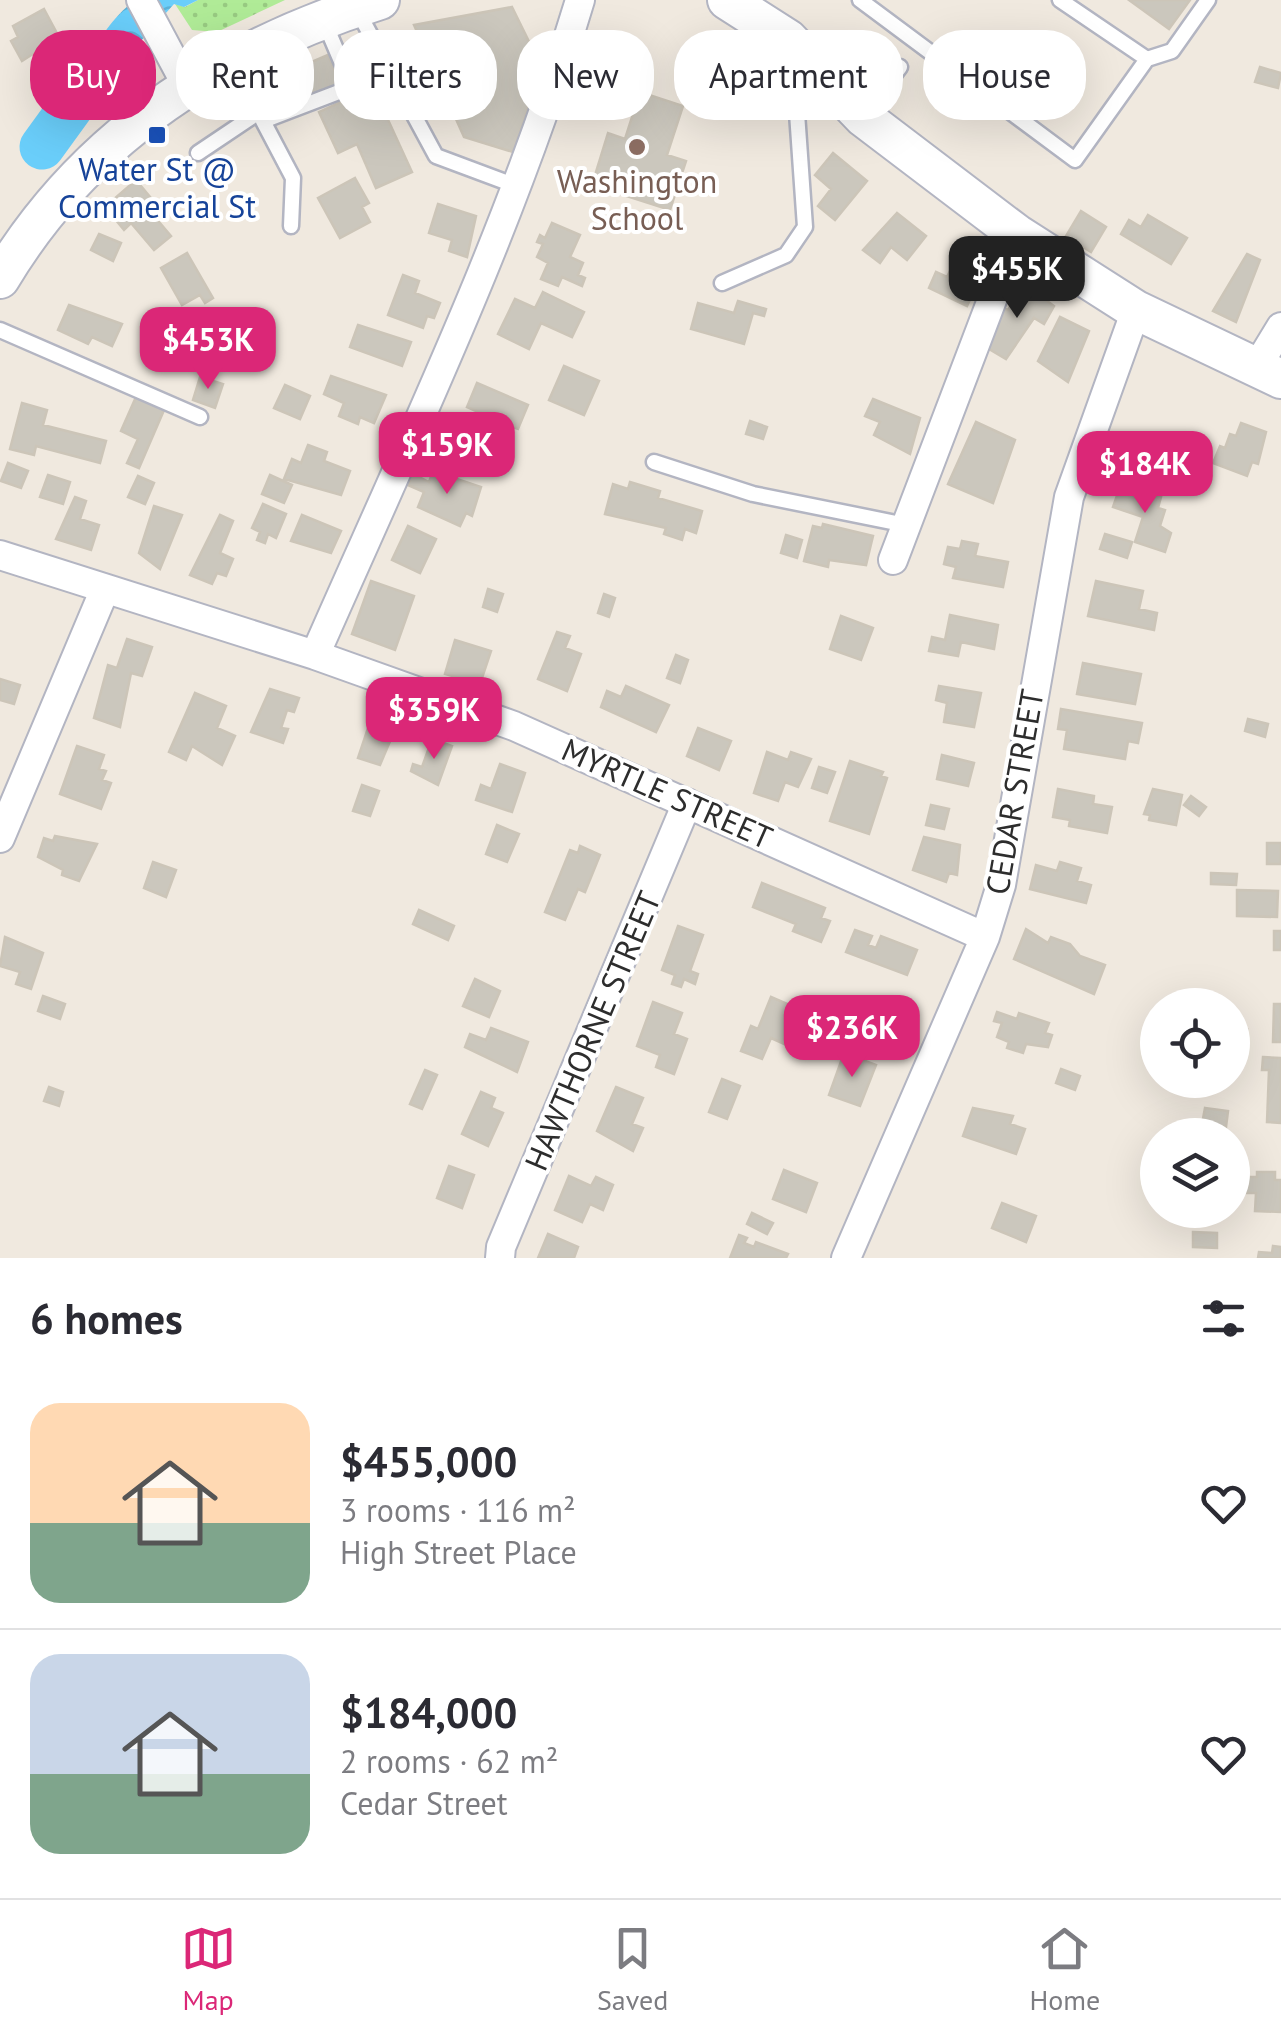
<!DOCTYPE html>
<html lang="en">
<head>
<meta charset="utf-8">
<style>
	body { margin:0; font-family:"PT Sans",sans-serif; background:#f2f2f3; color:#2b2b33; height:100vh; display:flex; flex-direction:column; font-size:38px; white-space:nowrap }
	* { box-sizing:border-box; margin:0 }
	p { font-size:32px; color:#7c7c81 }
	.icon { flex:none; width:55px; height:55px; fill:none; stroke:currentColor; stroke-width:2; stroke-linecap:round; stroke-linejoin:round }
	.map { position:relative; height:1258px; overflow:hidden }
	.sheet { display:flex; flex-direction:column; background:#fff; flex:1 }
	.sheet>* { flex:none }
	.guide { position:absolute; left:30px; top:30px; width:1222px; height:90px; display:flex; gap:20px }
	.buttons { position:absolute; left:1140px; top:988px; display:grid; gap:20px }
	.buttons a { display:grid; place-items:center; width:110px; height:110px; border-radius:50%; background:#fff; box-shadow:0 10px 40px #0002; font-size:50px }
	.price { position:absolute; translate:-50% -85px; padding:0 22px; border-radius:20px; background:#db2777; color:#fff; font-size:32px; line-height:65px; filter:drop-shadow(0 2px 5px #0008) }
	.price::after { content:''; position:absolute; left:50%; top:60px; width:30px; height:22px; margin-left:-15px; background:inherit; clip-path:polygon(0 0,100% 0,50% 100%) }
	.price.on { background:#222; color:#fff }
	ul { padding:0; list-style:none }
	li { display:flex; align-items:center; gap:30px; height:250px; padding:0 30px }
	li+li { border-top:2px solid #e1e1e2 }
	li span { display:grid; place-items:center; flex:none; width:280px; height:200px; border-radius:30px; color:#555 }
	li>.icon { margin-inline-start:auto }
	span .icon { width:120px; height:120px; fill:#fffc; stroke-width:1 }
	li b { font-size:42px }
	h2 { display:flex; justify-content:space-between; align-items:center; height:120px; padding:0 30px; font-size:42px }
	.tag { padding:0 35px; border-radius:40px; background:#fff; box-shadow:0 10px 40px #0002; font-size:35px; line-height:90px }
	.tag.on { background:#db2777; color:#fff }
	.tabs { display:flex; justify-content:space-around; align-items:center; height:140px; border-top:2px solid #e1e1e2; background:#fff; font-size:28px; color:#7c7c81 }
	.tabs a { display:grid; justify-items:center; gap:5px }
	.tabs .on { color:#db2777 }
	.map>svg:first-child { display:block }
	.park { fill:url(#park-dots) }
	.water { fill:url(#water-waves) }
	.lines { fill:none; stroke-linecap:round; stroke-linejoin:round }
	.river { stroke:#6acefa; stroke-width:45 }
	.building { fill:#cbc7bd; stroke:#ccc5b8; stroke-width:2.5 }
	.lane-casing { stroke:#b3b5c2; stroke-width:19 }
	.street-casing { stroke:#b3b5c2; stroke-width:32 }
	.secondary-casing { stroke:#b3b5c2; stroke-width:42 }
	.lane { stroke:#fff; stroke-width:14 }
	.street { stroke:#fff; stroke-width:28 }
	.secondary { stroke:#fff; stroke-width:38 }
	.transit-dot { fill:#1a4fb4; stroke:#fff; stroke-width:4 }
	.education-dot { fill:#8d6e63; stroke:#fff; stroke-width:4 }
	.labels { text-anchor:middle; stroke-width:8; stroke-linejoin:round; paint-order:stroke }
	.transit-label { font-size:32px; fill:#164399; stroke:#fff }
	.education-label { font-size:32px; fill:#785e54; stroke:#fff }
	.street-label { font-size:32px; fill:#2d2d2d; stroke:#fff }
</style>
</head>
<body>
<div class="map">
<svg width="1281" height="1258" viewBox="0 0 1281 1258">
	<defs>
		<pattern id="park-dots" width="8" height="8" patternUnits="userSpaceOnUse" patternTransform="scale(2.5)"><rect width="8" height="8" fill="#b0eb97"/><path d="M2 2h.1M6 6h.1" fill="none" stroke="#98ca82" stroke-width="1.8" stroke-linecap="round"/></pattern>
		<pattern id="water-waves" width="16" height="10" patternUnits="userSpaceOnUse" patternTransform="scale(2.5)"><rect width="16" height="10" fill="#6acefa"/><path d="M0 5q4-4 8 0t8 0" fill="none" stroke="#5cb1d7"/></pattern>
	</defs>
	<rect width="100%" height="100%" fill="#f0e9df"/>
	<!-- park -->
	<path class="park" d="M198 0H285L217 32 192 30 175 4 185 7Z"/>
	<!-- water -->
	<path class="water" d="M135 0H198L184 7 174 4 105 81 71 104C86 64 100 27 135 0Z"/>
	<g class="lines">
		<!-- river -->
		<path class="river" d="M42 147 108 56"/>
	</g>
	<!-- building -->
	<path class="building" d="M1129 0H1190L1169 29Z
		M512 7 542 68 513 152 464 137 414 25Z
		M44 9 59 37 22 61 11 41 18 37 13 26Z
		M328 55 341 85 293 106 279 76Z
		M1260 67 1281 73 1278 88 1255 82Z
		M373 87 412 172 376 188 357 144 338 153 319 112Z
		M640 92 683 106 667 155 686 161 670 210 592 185 608 133 625 139Z
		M833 153 867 181 835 220 818 206 831 189 815 175Z
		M355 178 369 203 362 207 370 222 340 238 318 198Z
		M136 180 156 204 149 210 171 236 154 250 131 223 124 230 105 207Z
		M438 204 476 216 467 257 449 251 452 240 429 233Z
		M1081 211 1106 227 1091 252 1066 236Z
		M897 213 926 236 907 260 891 247 880 263 863 250Z
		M1148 215 1187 238 1171 264 1121 234 1129 220 1141 227Z
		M552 223 580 235 570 257 583 263 578 275 585 278 582 286 562 277 558 286 541 279 548 263 537 257 543 244 537 242 540 235 545 238Z
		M99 234 121 243 113 261 91 250Z
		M960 250 982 261 969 288 974 291 967 306 929 288 936 272 947 277Z
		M187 253 213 298 205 303 200 295 182 305 161 268Z
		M1247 254 1260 260 1236 322 1213 311Z
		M403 275 419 281 415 293 440 303 434 318 427 316 423 328 388 315Z
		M1023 283 1054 306 1044 324 1034 318 1006 359 984 346 1001 307 1008 310Z
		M543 292 584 312 572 337 541 323 529 349 498 334 515 299 535 308Z
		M738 301 766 309 764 316 753 313 744 344 691 329 698 303 734 313Z
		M69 305 122 324 112 346 92 337 88 344 58 330Z
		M1060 317 1089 331 1068 382 1038 361Z
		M358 325 411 342 402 366 350 347Z
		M564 366 599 381 584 415 549 400Z
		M331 376 386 395 374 423 360 417 358 424 339 416 344 403 324 394Z
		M200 377 223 384 215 408 193 400Z
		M477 383 528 405 518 429 505 424 500 434 488 429 492 418 467 407Z
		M285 385 310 396 300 419 274 408Z
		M136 397 164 410 139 468 127 463 138 439 121 431Z
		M873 399 920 418 910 454 874 435 880 422 865 416Z
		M22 403 47 410 43 425 106 441 100 463 36 446 34 455 10 449Z
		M750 421 767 427 763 439 746 434Z
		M976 422 1015 440 993 503 948 484Z
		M1241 423 1266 432 1258 464 1252 462 1247 476 1213 463 1220 446 1225 448 1230 434 1236 436Z
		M456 427 508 453 497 475 445 449Z
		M308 445 327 452 324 461 350 471 341 495 284 479 292 459 301 463Z
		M1179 453 1206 465 1193 494 1166 482Z
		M8 463 28 471 21 488 1 481Z
		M433 471 481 487 472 516 466 513 460 526 418 507 424 492 408 485 413 474 429 482Z
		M48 475 70 482 63 504 40 497Z
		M270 475 292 485 284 503 262 494Z
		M138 476 154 483 145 504 128 497Z
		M630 482 660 491 658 498 702 511 696 533 685 529 682 540 664 534 666 528 605 514 613 484 628 489Z
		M1121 484 1161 497 1158 508 1165 510 1160 526 1171 533 1165 552 1135 542 1143 517 1113 507Z
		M75 497 86 501 80 519 99 525 91 550 56 539Z
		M263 504 286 514 276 538 268 534 265 543 257 540 260 532 252 528Z
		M154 506 182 515 160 569 139 553Z
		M220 515 233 521 220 553 233 559 226 576 217 573 212 584 190 575Z
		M302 515 341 531 331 553 291 541Z
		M823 524 873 536 866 565 829 560 828 567 804 561 813 526 822 528Z
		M408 526 436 539 420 573 392 560Z
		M1105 534 1132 542 1127 558 1100 549Z
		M786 535 802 540 797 558 781 553Z
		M962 541 978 544 975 556 1008 562 1003 587 953 578 956 567 944 564 948 547 960 549Z
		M371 581 414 596 395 650 352 634Z
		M1096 581 1143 591 1139 609 1157 613 1154 630 1088 616Z
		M488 589 503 594 497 612 483 607Z
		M604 594 615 598 609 617 598 613Z
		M950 615 998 625 994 649 961 642 958 656 929 651 932 637 945 640Z
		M841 616 873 628 861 660 830 649Z
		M557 632 570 636 565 648 581 654 567 691 538 679Z
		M127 639 152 647 142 676 131 673 120 727 94 718 108 665 117 668Z
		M455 640 491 651 480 684 445 674Z
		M676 655 688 660 680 683 667 678Z
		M1083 663 1141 674 1135 704 1077 694Z
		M0 679 20 685 14 704 0 700Z
		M626 686 669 705 656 732 601 707 607 691 621 697Z
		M939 686 981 693 974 727 944 722 947 703 936 700Z
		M270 689 299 698 294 712 287 710 281 728 288 729 283 743 251 732Z
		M195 693 226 706 217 728 235 736 222 765 192 746 186 760 169 752Z
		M1061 709 1142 723 1138 743 1128 741 1125 759 1064 749 1067 730 1058 729Z
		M371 719 396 727 380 765 358 758Z
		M1248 719 1268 724 1265 737 1245 731Z
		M698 728 731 741 719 770 687 756Z
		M432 739 452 746 438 785 411 771 413 764 422 767Z
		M77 746 104 755 99 769 106 771 102 780 111 783 101 809 60 794Z
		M767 752 788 760 791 752 811 759 798 787 785 782 778 801 754 793Z
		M942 755 974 763 968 786 937 779Z
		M850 761 883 772 881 776 887 778 869 834 830 821Z
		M500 764 525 773 512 812 476 800 481 785 491 789Z
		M819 767 835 772 827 793 812 788Z
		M362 785 379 791 370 816 353 811Z
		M1058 789 1094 796 1093 804 1112 807 1107 833 1069 826 1070 820 1053 817Z
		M1153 789 1182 795 1176 825 1149 820 1150 815 1144 814Z
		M1191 796 1206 807 1199 816 1184 805Z
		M931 805 949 809 944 829 926 825Z
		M497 825 519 834 507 862 486 854Z
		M55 836 97 844 79 881 62 875 63 870 38 857 44 838 53 841Z
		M924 837 960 845 957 875 949 873 946 882 913 870Z
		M1267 843H1281V864H1267Z
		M580 846 600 855 585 892 578 889 565 920 545 912 570 850 578 853Z
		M153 862 176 870 166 897 144 888Z
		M1060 862 1081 868 1077 881 1091 885 1086 903 1030 889 1036 865 1057 871Z
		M1211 873 1237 874 1236 885 1211 884Z
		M762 883 825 908 821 918 830 921 821 942 793 931 796 924 753 907Z
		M1237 890 1278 891 1277 917 1237 916Z
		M419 910 454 926 448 940 413 924Z
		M678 926 703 935 690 971 698 974 695 984 684 979 681 987 672 984 675 975 662 970Z
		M1026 929 1048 943 1051 937 1070 944 1080 956 1105 965 1094 994 1014 959Z
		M855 930 872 936 868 945 876 948 881 936 917 950 907 975 846 952Z
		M1274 931H1281V950H1274Z
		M5 937 43 953 31 989 16 984 20 972 0 966Z
		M475 979 500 991 489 1017 463 1006Z
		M43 996 65 1004 60 1019 38 1011Z
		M771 997 799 1009 798 1013 804 1016 791 1047 771 1038 762 1059 741 1051 751 1026 758 1029Z
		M653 1002 682 1013 674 1034 687 1039 674 1074 656 1067 660 1055 637 1046Z
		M1274 1004H1281V1042H1273Z
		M997 1012 1017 1019 1019 1013 1049 1023 1045 1033 1052 1035 1048 1047 1026 1044 1023 1053 1007 1048 1009 1042 997 1037 1002 1023 994 1021Z
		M1232 1027 1247 1029 1244 1051 1232 1050Z
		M491 1028 528 1042 517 1072 465 1047 470 1034 486 1040Z
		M844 1053 876 1065 860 1106 829 1095Z
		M1263 1057 1281 1058V1123L1267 1122 1269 1070H1262Z
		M1061 1069 1080 1076 1075 1090 1056 1083Z
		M425 1070 437 1075 422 1109 410 1104Z
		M722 1079 740 1086 727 1119 709 1112Z
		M49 1087 63 1092 59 1106 44 1101Z
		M616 1087 643 1098 632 1124 643 1128 633 1151 597 1131Z
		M481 1092 495 1098 491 1108 503 1113 488 1146 462 1134Z
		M973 1108 1013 1116 1010 1124 1025 1129 1016 1154 963 1136Z
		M1205 1108 1228 1111 1226 1127 1202 1124Z
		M449 1166 474 1175 462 1208 437 1198Z
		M784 1170 817 1183 806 1212 773 1199Z
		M1257 1172H1275V1180H1281V1212L1255 1211 1256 1193H1239V1177H1257Z
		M569 1176 591 1186 596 1177 613 1185 603 1210 590 1204 582 1222 555 1210Z
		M1002 1203 1036 1216 1026 1242 992 1228Z
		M752 1213 773 1223 767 1234 747 1224Z
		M1193 1232 1217 1233V1248L1193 1247Z
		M548 1234 578 1247 574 1258H538Z
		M739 1235 747 1238 744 1243 754 1247 756 1242 788 1254 786 1258H730Z
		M1273 1246 1281 1247V1258H1258L1259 1252 1272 1253Z"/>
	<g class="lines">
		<!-- lane casing -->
		<g class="lane-casing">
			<path id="lane" d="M860 0 1075 160 1147 59 1060 0
				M356 8 436 156 519 187
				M1147 59 1172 51 1208 0
				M237 60 263 121 352 87 324 21
				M863 116 900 67
				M263 121 293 178 291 226
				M198 153 259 112
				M722 283 786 255 805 227 797 113 808 67
				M0 330 200 417
				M654 462 753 494 906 525"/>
		</g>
		<!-- street casing -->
		<g class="street-casing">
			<path id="street" d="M141 0 187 86
				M1256 368 1281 327
				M0 555 315 655 514 726 985 937
				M893 560 1017 234
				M315 655C410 439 512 227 580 0
				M0 838 105 589
				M500 1258 501 1247 687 803
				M846 1258 985 937 1001 885 1069 497 1136 310"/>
		</g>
		<!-- secondary casing -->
		<g class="secondary-casing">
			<path id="secondary" d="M727 0 788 39 863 117 1017 234 1136 310 1281 379
				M0 279C86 135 223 49 380 0"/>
		</g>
		<!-- lane -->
		<use href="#lane" class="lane"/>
		<!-- street -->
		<use href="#street" class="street"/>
		<!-- secondary -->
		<use href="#secondary" class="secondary"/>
	</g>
	<!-- markers -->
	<rect class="transit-dot" x="147" y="125" width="20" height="20" rx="5"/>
	<circle class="education-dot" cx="637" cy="147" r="10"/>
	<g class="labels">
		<!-- transit labels -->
		<g class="transit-label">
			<text x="157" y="181">Water St @<tspan x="157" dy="37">Commercial St</tspan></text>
		</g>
		<!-- education labels -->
		<g class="education-label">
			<text x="637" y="193">Washington<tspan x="637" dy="37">School</tspan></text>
		</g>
		<!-- street labels -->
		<g class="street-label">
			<text transform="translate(1015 792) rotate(-80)" y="11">CEDAR STREET</text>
			<text transform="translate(667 794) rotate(24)" y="11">MYRTLE STREET</text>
			<text transform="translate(593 1031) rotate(-67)" y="11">HAWTHORNE STREET</text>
		</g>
	</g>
</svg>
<div class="buttons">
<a><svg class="icon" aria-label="locate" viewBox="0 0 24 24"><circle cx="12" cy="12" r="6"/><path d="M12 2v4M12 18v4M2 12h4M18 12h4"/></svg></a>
<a><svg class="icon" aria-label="layers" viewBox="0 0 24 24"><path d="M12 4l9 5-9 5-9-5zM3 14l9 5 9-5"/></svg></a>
</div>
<b class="price on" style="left:1017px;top:321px">$455K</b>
<b class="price" style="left:208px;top:392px">$453K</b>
<b class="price" style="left:447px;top:497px">$159K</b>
<b class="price" style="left:1145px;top:516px">$184K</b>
<b class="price" style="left:434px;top:762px">$359K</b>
<b class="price" style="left:852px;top:1080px">$236K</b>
<div class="guide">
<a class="tag on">Buy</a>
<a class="tag">Rent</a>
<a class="tag">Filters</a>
<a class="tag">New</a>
<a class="tag">Apartment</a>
<a class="tag">House</a>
</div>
</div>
<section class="sheet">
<h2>6 homes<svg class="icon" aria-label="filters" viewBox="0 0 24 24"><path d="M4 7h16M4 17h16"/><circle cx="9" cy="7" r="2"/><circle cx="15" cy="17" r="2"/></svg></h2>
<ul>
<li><span style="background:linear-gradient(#ffd9b3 60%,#7fa58c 0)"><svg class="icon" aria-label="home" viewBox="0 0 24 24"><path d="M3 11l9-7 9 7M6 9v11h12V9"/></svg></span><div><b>$455,000</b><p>3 rooms · 116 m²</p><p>High Street Place</p></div><svg class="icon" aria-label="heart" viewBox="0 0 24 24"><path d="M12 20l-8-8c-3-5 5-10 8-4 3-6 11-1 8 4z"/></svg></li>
<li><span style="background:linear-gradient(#c9d6e8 60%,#7fa58c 0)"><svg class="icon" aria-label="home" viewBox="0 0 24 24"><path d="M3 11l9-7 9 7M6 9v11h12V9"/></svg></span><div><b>$184,000</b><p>2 rooms · 62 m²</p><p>Cedar Street</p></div><svg class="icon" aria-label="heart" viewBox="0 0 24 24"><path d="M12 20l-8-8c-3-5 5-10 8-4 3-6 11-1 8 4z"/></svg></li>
</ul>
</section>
<nav class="tabs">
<a class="on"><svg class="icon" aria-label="map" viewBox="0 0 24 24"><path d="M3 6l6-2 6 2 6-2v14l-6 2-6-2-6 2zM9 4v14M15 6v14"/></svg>Map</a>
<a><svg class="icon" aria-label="saved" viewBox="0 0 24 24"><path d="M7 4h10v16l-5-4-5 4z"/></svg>Saved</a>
<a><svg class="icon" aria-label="home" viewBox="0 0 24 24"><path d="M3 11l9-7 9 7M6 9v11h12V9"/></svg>Home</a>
</nav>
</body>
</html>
